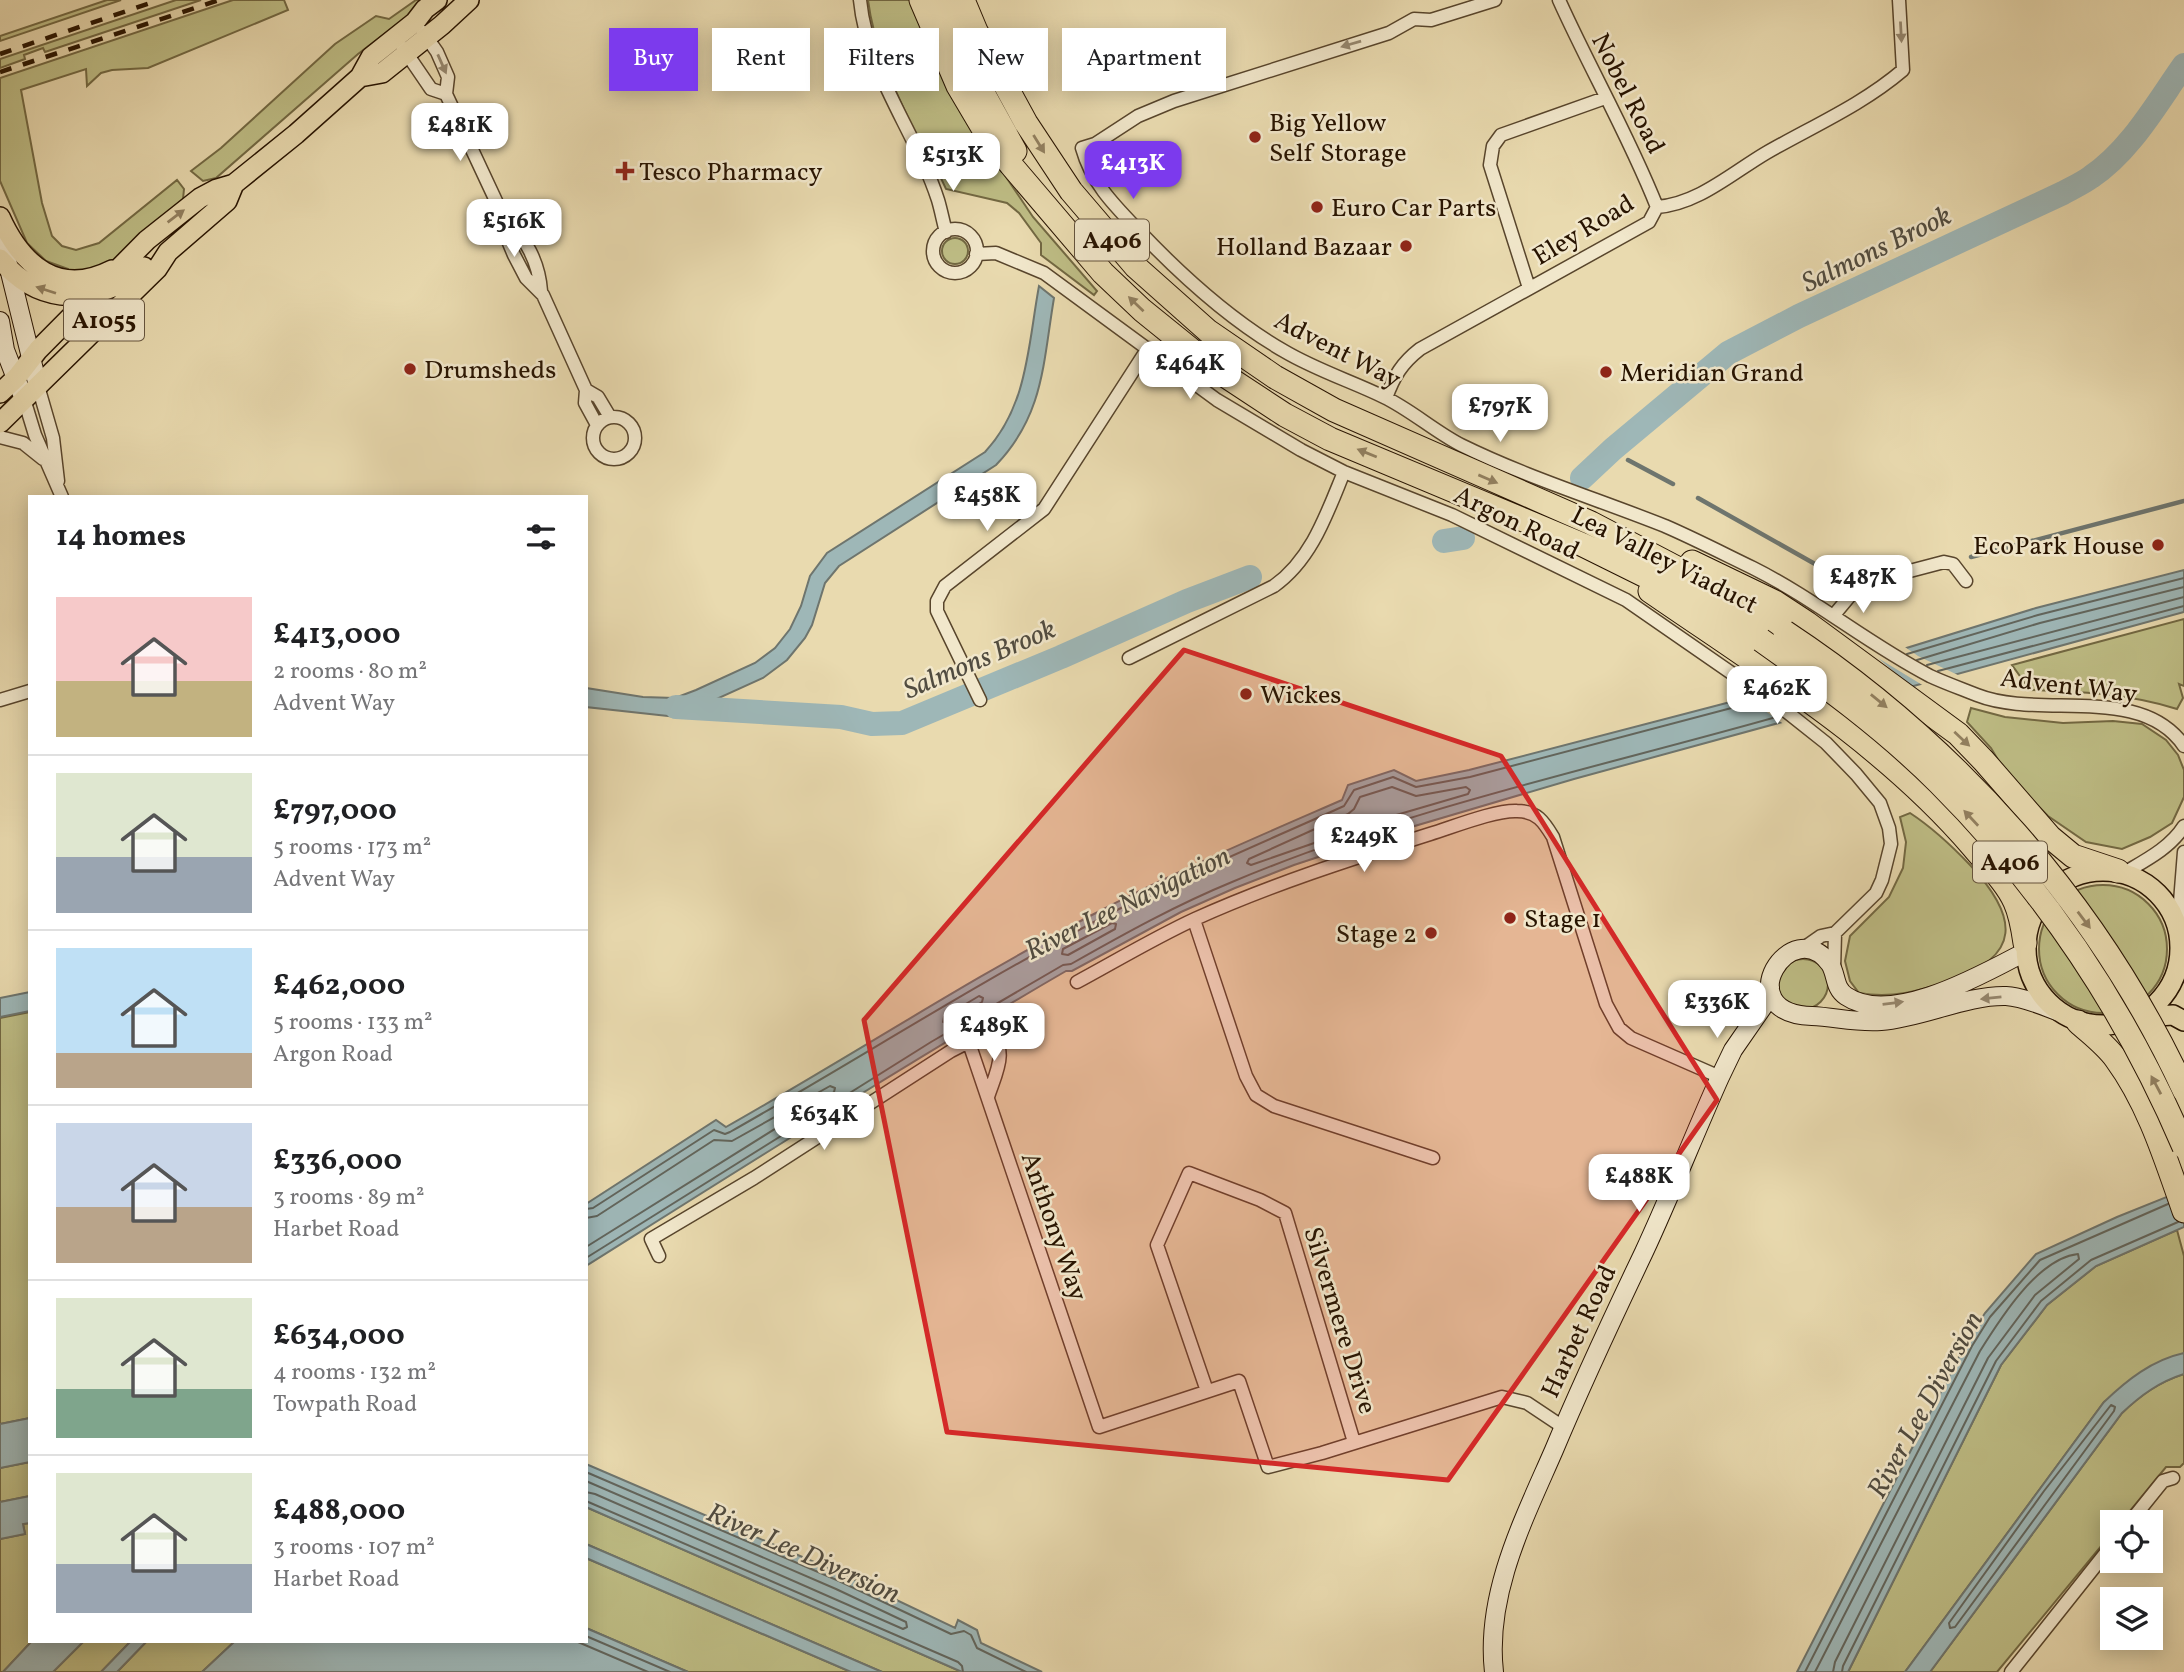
<!DOCTYPE html>
<html lang="en">
<head>
<meta charset="utf-8">
<style>
	body { margin:0; font-family:Vollkorn,serif; background:#f6f6f6; color:#202124; height:100vh; display:flex; flex-direction:column; font-size:26px; white-space:nowrap }
	* { box-sizing:border-box; margin:0 }
	p { font-size:23px; color:#757577 }
	.icon { flex:none; width:38px; height:38px; fill:none; stroke:currentColor; stroke-width:2; stroke-linecap:round; stroke-linejoin:round }
	.map { position:relative; flex:1; overflow:hidden }
	.sheet { position:absolute; left:28px; top:495px; width:560px; height:1148px; display:flex; flex-direction:column; background:#fff; border-radius:0px; box-shadow:0 4px 18px #0003 }
	.sheet>* { flex:none }
	.hud { position:absolute; left:609px; top:28px; width:665px; height:63px; display:flex; gap:14px }
	.buttons { position:absolute; left:2100px; top:1510px; display:grid; gap:14px }
	.buttons a { display:grid; place-items:center; width:63px; height:63px; border-radius:0px; background:#fff; box-shadow:0 4px 18px #0003; font-size:35px }
	.price { position:absolute; translate:-50% -60px; padding:0 16px; border-radius:14px; background:#fff; color:#222; font-size:23px; line-height:46px; filter:drop-shadow(0 2px 4px #0008) }
	.price::after { content:''; position:absolute; left:50%; top:42px; width:21px; height:16px; margin-left:-10px; background:inherit; clip-path:polygon(0 0,100% 0,50% 100%) }
	.price.active { background:#7c3aed; color:#fff }
	ul { padding:0; list-style:none }
	li { display:flex; align-items:center; gap:21px; height:175px; padding:0 28px }
	li+li { border-top:2px solid #e0e0e0 }
	li span { display:grid; place-items:center; flex:none; width:196px; height:140px; border-radius:0px; color:#555 }
	li>.icon { margin-inline-start:auto }
	span .icon { width:84px; height:84px; fill:#fffc; stroke-width:1 }
	li b { font-size:30px }
	h2 { display:flex; justify-content:space-between; align-items:center; height:84px; padding:0 28px; font-size:30px }
	.tag { padding:0 24px; border-radius:0px; background:#fff; box-shadow:0 4px 18px #0003; font-size:24px; line-height:63px }
	.tag.active { background:#7c3aed; color:#fff }
	.map>svg:first-child { display:block }
	.green { fill:#bebd85; stroke:#726842; stroke-width:2 }
	.water { fill:#9eb7b7; stroke:#6e756e; stroke-width:2 }
	.pier { fill:#e9daaf }
	.lines { fill:none; stroke-linecap:round; stroke-linejoin:round }
	.shore { stroke:#62655c; stroke-width:2 }
	.stream { stroke:#6e756e; stroke-width:4.5 }
	.river { stroke:#9eb7b7; stroke-width:24 }
	.street-casing { stroke:#58452c; stroke-width:15 }
	.secondary-casing { stroke:#271300; stroke-width:20 }
	.primary-casing { stroke:#271300; stroke-width:22 }
	.highway-casing { stroke:#271300; stroke-width:25 }
	.street { stroke:#f1e7cb; stroke-width:12 }
	.secondary { stroke:#f1e7cb; stroke-width:18 }
	.primary { stroke:#e9daaf; stroke-width:19 }
	.highway { stroke:#e9daaf; stroke-width:23 }
	.rail { stroke:#271300; stroke-width:4.5; stroke-dasharray:12 12; stroke-linecap:butt }
	.highway-bridge-casing { stroke:#271300; stroke-width:25; stroke-linecap:butt }
	.highway-bridge { stroke:#e9daaf; stroke-width:23 }
	.oneway { fill:#968870 }
	.oneway2 { fill:#928060 }
	.marked { fill:#d62828; fill-opacity:0.2; stroke:#d62828; stroke-width:5; stroke-linejoin:round }
	.poi-dot { fill:#8f2418; stroke:#f1e7cb; stroke-width:2.5 }
	.labels { text-anchor:middle; stroke-width:5; stroke-linejoin:round; paint-order:stroke }
	.shield { fill:#f1e7cb; stroke:#64533d; stroke-width:2 }
	.shield-label { font-size:24px; font-weight:bold; fill:#271300 }
	.street-label { font-size:26px; fill:#271300; stroke:#f1e7cb }
	.poi-label { font-size:26px; fill:#271300; stroke:#f1e7cb; text-anchor:start }
	.water-label { font-size:28px; font-style:italic; fill:#514c40; stroke:#f1e7cb }
</style>
</head>
<body>
<div class="map">
<svg width="2184" height="1672" viewBox="0 0 2184 1672">
	<rect width="100%" height="100%" fill="#e9daaf"/>
	<filter id="stains"><feTurbulence type="fractalNoise" baseFrequency=".00286" numOctaves="4"/><feColorMatrix values="0 0 0 0 .2 0 0 0 0 .09 0 0 0 0 .02 0 0 0 .5 -.17"/></filter>
	<radialGradient id="worn" r=".72"><stop offset=".6" stop-color="#630" stop-opacity="0"/><stop offset="1" stop-color="#630" stop-opacity=".3"/></radialGradient>
	<!-- green -->
	<path class="green" d="M107 0H121L0 41V36Z
		M176 0H201L45 52 43 48 24 55 25 59 0 68V59Z
		M233 0H284L288 10 148 68 112 70 101 73 87 86 86 69 21 90 42 203 52 236 62 246 76 250 99 243 177 180 184 189 183 199 113 262 68 275V269L46 261 27 243 0 181V78Z
		M416 0H429L358 54 216 178 203 181 191 171 221 148 335 44 376 16 389 19Z
		M868 0H910L979 137 1033 217 1097 291 1094 295 1041 255V243L1019 213 1007 203 946 189 931 157 927 158C904 107 875 57 868 0Z
		M942 251a13 13 0 1 1 26 0a13 13 0 1 1-26 0Z
		M2184 619V686L2179 684 2183 698 2177 709C2128 693 2080 692 2030 690L2012 665Z
		M1971 708 2005 717 2063 723 2113 721 2142 724 2166 740 2178 755 2184 770V797L2172 823 2150 837 2122 849 2086 842 2048 816 2006 773 1991 748 1967 722Z
		M1910 813C1933 828 1952 846 1971 866 2018 917 2023 956 1949 981 1919 991 1892 999 1859 993L1850 981 1845 961 1850 936 1889 897 1903 868 1906 842 1900 817Z
		M2039 949a64 64 0 1 1 128 0a64 64 0 1 1-128 0Z
		M1778 984a25 25 0 1 1 50 0a25 25 0 1 1-50 0Z
		M30 1012V1418L0 1424V1018Z
		M2177 1230 2184 1256V1353L2104 1402 1905 1672H1848L2001 1365 2047 1305 2096 1266Z
		M2184 1374V1463L2180 1467H2166L2121 1522H2112V1533L1997 1672H1930L2122 1413C2141 1395 2159 1382 2184 1374Z
		M30 1462V1496L0 1502V1468Z
		M586 1507 962 1672H882L586 1544Z
		M30 1523 31 1642 3 1672H0V1539L25 1534 23 1524Z
		M586 1558 851 1672H688L586 1628Z
		M83 1642H130L101 1672H53Z
		M146 1642H234L202 1672H117Z"/>
	<!-- water -->
	<path class="water" d="M1039 286 1054 298C1043 363 1044 415 996 465L839 566 825 583 812 625 805 638 787 660 763 678 677 717 586 707V688L643 697 675 698 696 690 755 663 775 648 790 629 801 606 810 576 827 553 985 452C1028 406 1028 345 1039 286Z
		M2184 570V612L1574 779 1391 833 1294 865 1235 888 1181 912 1072 971H1066C904 1065 745 1166 586 1266V1204L716 1120 726 1127C848 1058 966 981 1090 916 1172 873 1257 837 1342 800L1348 785 1394 770 1416 781 1469 770 1738 700 2036 608Z
		M30 992V1011L0 1017V998Z
		M2184 1190V1227L2096 1266 2047 1305 2001 1365 1848 1672H1797L1966 1343 1985 1313 2036 1254 2117 1217Z
		M2184 1353V1374C2159 1382 2141 1395 2122 1413L1930 1672H1905L2104 1402C2127 1380 2152 1360 2184 1353Z
		M30 1418V1462L0 1468V1424Z
		M586 1464 842 1574 955 1628 958 1620 977 1630 981 1643 1042 1672H962L586 1507Z
		M30 1496V1523L23 1524 25 1534 0 1539V1502Z
		M586 1544 882 1672H851L586 1558Z
		M586 1628 688 1672H202L234 1642H586Z
		M31 1642H83L53 1672H3Z
		M130 1642H146L117 1672H101Z"/>
	<!-- pier -->
	<path class="pier" d="M1902 645 1918 656 1960 676 1924 686 1878 658 1914 689 1785 725 1743 695Z"/>
	<g class="lines">
		<!-- shore -->
		<path class="shore" d="M1907 654 2038 615 2184 578
			M1917 660 2040 623 2184 587
			M1927 665 2184 597
			M1938 671 2184 606
			M1392 787 1416 796 1466 787 1470 790 1468 794 1386 818 1251 865 1247 863 1249 859 1348 814 1354 809 1360 797Z
			M1112 923 1116 924 1115 929 1068 955 1062 954 1063 949Z
			M979 996 983 998 982 1002 947 1023 943 1022 944 1017Z
			M586 1209 593 1208 714 1130 725 1134 730 1132C852 1063 970 987 1094 922 1175 879 1260 844 1344 806L1354 790 1393 777 1416 787 1470 777 1758 701
			M586 1218 597 1216 714 1140 732 1141 830 1086 835 1088 834 1092 586 1247
			M586 1258 931 1042 1063 965 1071 964C1124 934 1176 905 1232 882 1407 808 1597 768 1780 716
			M2111 1405 2115 1407 2114 1411 1955 1627 1950 1628 1949 1623 2044 1491Z
			M586 1472 839 1581 951 1634 964 1631 971 1635 977 1648 1026 1672
			M586 1481 836 1589 906 1622 907 1627 903 1629 595 1494 586 1492
			M586 1501 958 1662 962 1666 963 1672
			M586 1636 670 1672
			M578 1642 648 1672
			M1805 1672 1972 1346 1990 1317 2040 1260 2168 1204
			M1815 1672 1980 1351C2000 1319 2038 1258 2078 1254L2079 1259 2035 1295 1988 1358 1835 1662 1833 1672
			M1842 1672 1843 1666 1996 1361 2041 1301 2091 1260 2178 1222"/>
		<!-- stream -->
		<path class="stream" d="M1628 460 1673 484
			M1698 498 1815 564
			M1971 557 2184 501"/>
		<!-- river -->
		<path class="river" d="M1582 478 1613 449 1728 353 1799 316 2063 193C2072 188 2083 183 2091 177 2131 150 2157 103 2184 65
			M1444 541 1463 538
			M676 707 841 717 872 724 902 723 1061 657 1187 601 1250 577"/>
		<!-- street casing -->
		<g class="street-casing">
			<path id="street" d="M860 0C867 73 916 132 938 200 941 210 943 221 946 232
				M1495 0 1431 20 1414 19 1389 33 1174 101 1138 116 1095 144 1082 148C1092 184 1115 206 1140 232 1183 277 1230 320 1284 351 1316 370 1351 381 1384 397 1411 410 1434 431 1461 445 1526 477 1597 499 1665 526 1695 539 1724 554 1753 568 1815 599 1868 644 1930 676 1945 683 1962 689 1977 695 2040 720 2141 683 2184 746
				M1559 0C1590 69 1629 136 1657 207
				M423 32 437 52 448 77 446 94 504 218 506 236 514 255 526 278 543 295 586 390 585 403 597 425
				M403 48 431 89 446 94
				M504 218C526 237 539 263 541 291
				M933 251a22 22 0 1 1 44 0a22 22 0 1 1-44 0Z
				M976 254 996 253 1044 273 1217 400 1301 450 1344 472 1452 515 1626 600 1782 708 1826 743 1856 774 1880 803 1889 828 1891 844 1882 880 1876 893 1835 933 1834 971
				M1529 288 1490 165 1493 146 1501 135 1605 98
				M38 386 53 438 58 481
				M586 390 598 397 610 417
				M1386 398C1394 376 1402 363 1420 349L1649 222 1657 207C1698 204 1732 173 1766 153 1813 126 1862 105 1903 70L1899 0
				M24 399 35 435 62 497
				M593 438a21 21 0 1 1 42 0a21 21 0 1 1-42 0Z
				M0 437 23 443 43 459
				M1834 615 1854 591 1864 583 1944 562 1953 564 1966 581
				M1129 658 1274 586C1312 559 1327 513 1344 472
				M0 700 30 691
				M980 700 937 611V601L945 586 1044 509 1148 348
				M2124 873C2146 860 2170 848 2184 826
				M1194 920 1246 1076 1256 1095 1274 1106 1433 1158
				M2178 927 2184 852
				M1801 950 1821 936 1835 933
				M1077 982C1116 961 1154 938 1195 919 1270 885 1351 859 1430 834 1453 827 1495 810 1517 811 1537 811 1544 822 1553 837L1606 1004 1619 1028 1631 1038 1720 1077
				M968 1040 1099 1427 1239 1381 1268 1467 1322 1453 1502 1397 1527 1403 1563 1427
				M659 1256 651 1239 754 1178 951 1051 984 1034C1013 1044 994 1077 988 1097
				M1207 1391 1157 1245 1189 1173 1260 1200 1285 1213 1354 1442
				M2130 1522 2163 1481 2173 1478
				M2011 1672 2112 1545"/>
		</g>
		<!-- secondary casing -->
		<g class="secondary-casing">
			<path id="secondary" d="M0 232 38 386
				M0 321 5 350 24 399
				M2025 952C1983 974 1891 1027 1846 996 1834 988 1837 975 1830 964 1792 911 1726 1013 1812 1016 1835 1017 1857 1023 1881 1021 1922 1018 1966 995 2006 996 2023 997 2041 1005 2057 1011
				M1494 1672C1485 1594 1524 1519 1554 1450 1582 1383 1613 1317 1644 1252 1671 1194 1694 1135 1720 1077L1733 1050 1769 998 1770 987"/>
		</g>
		<!-- primary casing -->
		<g class="primary-casing">
			<path id="primary" d="M360 77 382 73 442 25 469 0
				M0 217C22 266 59 297 112 270
				M0 259C40 307 98 306 144 267
				M0 393 17 377 38 350 147 240 200 198 217 189 234 184 296 134 360 77 371 57 415 22 425 9 437 0
				M0 423 157 269 168 252 227 201 234 184
				M2026 948a77 77 0 1 1 154 0a77 77 0 1 1-154 0Z
				M2141 1017 2173 1015 2184 1021"/>
		</g>
		<!-- highway casing -->
		<g class="highway-casing">
			<path id="highway" d="M921 0 958 86 984 130 1011 165 1103 273 1142 310 1215 369 1285 415 1330 439 1581 544 1684 595 1761 640
				M942 0 977 82 1015 151
				M963 0 976 31 1026 123 1071 191 1136 267 1208 331 1275 377 1334 410 1591 523 1694 577 1785 632
				M1692 562 1775 602 1807 623 1958 734 1984 761 2050 837 2073 856 2118 871
				M1650 591C1763 669 1883 742 1973 847 1987 864 2006 882 2015 902 2021 915 2023 929 2025 943
				M2078 1022C2091 1034 2106 1045 2116 1059 2149 1104 2166 1160 2184 1211"/>
		</g>
		<!-- street -->
		<use href="#street" class="street"/>
		<!-- secondary -->
		<use href="#secondary" class="secondary"/>
		<!-- primary -->
		<use href="#primary" class="primary"/>
		<!-- highway -->
		<use href="#highway" class="highway"/>
		<!-- rail -->
		<path class="rail" d="M0 54 159 0
			M0 72 219 0"/>
		<!-- highway-bridge casing -->
		<g class="highway-bridge-casing">
			<path id="highway-bridge" d="M1785 632C1955 744 2098 904 2184 1090
				M1761 640C1823 684 1885 729 1939 783 2043 887 2126 1011 2184 1147"/>
		</g>
		<!-- highway-bridge -->
		<use href="#highway-bridge" class="highway-bridge"/>
	</g>
	<!-- one-way arrows -->
	<defs><path id="oneway-solid" d="M-6-.8H1V-3.2L6.5 0L1 3.2V.8H-6Z" transform="scale(1.75)"/></defs>
	<g class="oneway">
		<use href="#oneway-solid" transform="translate(1901 32) rotate(87)"/>
		<use href="#oneway-solid" transform="translate(1351 44) rotate(164)"/>
		<use href="#oneway-solid" transform="translate(442 64) rotate(66)"/>
		<use href="#oneway-solid" transform="translate(1991 998) rotate(174)"/>
		<use href="#oneway-solid" transform="translate(1893 1003) rotate(-7)"/>
	</g>
	<g class="oneway2">
		<use href="#oneway-solid" transform="translate(1039 144) rotate(58)"/>
		<use href="#oneway-solid" transform="translate(176 216) rotate(-37)"/>
		<use href="#oneway-solid" transform="translate(46 290) rotate(-162)"/>
		<use href="#oneway-solid" transform="translate(1136 304) rotate(-136)"/>
		<use href="#oneway-solid" transform="translate(1367 453) rotate(-158)"/>
		<use href="#oneway-solid" transform="translate(1488 479) rotate(23)"/>
		<use href="#oneway-solid" transform="translate(1879 701) rotate(39)"/>
		<use href="#oneway-solid" transform="translate(1962 739) rotate(43)"/>
		<use href="#oneway-solid" transform="translate(1971 818) rotate(-133)"/>
		<use href="#oneway-solid" transform="translate(2084 920) rotate(53)"/>
		<use href="#oneway-solid" transform="translate(2156 1085) rotate(-118)"/>
	</g>
	<!-- marked area -->
	<path class="marked" d="M1184 650 1501 756 1717 1100 1448 1480 947 1432 864 1020Z"/>
	<!-- markers -->
	<g class="poi-dot">
		<circle cx="1255" cy="137" r="7"/>
		<path d="M621.5 160.5h7v7h7v7h-7v7h-7v-7h-7v-7h7z"/>
		<circle cx="1317" cy="207" r="7"/>
		<circle cx="1406" cy="246" r="7"/>
		<circle cx="410" cy="369" r="7"/>
		<circle cx="1606" cy="372" r="7"/>
		<circle cx="2158" cy="545" r="7"/>
		<circle cx="1246" cy="694" r="7"/>
		<circle cx="1510" cy="918" r="7"/>
		<circle cx="1431" cy="933" r="7"/>
	</g>
	<g class="labels">
		<!-- shield labels -->
		<g class="shield">
			<rect x="1075" y="219.5" width="74" height="41" rx="5"/>
			<rect x="64" y="299.5" width="80" height="41" rx="5"/>
			<rect x="1973" y="841.5" width="74" height="41" rx="5"/>
		</g>
		<g class="shield-label">
			<text x="1112" y="248">A406</text>
			<text x="104" y="328">A1055</text>
			<text x="2010" y="870">A406</text>
		</g>
		<!-- street labels -->
		<g class="street-label">
			<text transform="translate(1629 93) rotate(63)" y="9">Nobel Road</text>
			<text transform="translate(1583 229) rotate(-31)" y="9">Eley Road</text>
			<text transform="translate(1338 349) rotate(27)" y="9">Advent Way</text>
			<text transform="translate(1517 522) rotate(26)" y="9">Argon Road</text>
			<text transform="translate(1665 559) rotate(27)" y="9">Lea Valley Viaduct</text>
			<text transform="translate(2069 685) rotate(7)" y="9">Advent Way</text>
			<text transform="translate(1055 1226) rotate(71)" y="9">Anthony Way</text>
			<text transform="translate(1341 1320) rotate(73)" y="9">Silvermere Drive</text>
			<text transform="translate(1578 1331) rotate(-65)" y="9">Harbet Road</text>
		</g>
		<!-- poi labels -->
		<g class="poi-label">
			<text x="1269" y="131">Big Yellow<tspan x="1269" dy="30">Self Storage</tspan></text>
			<text x="639" y="180">Tesco Pharmacy</text>
			<text x="1331" y="216">Euro Car Parts</text>
			<text x="1392" y="255" text-anchor="end">Holland Bazaar</text>
			<text x="424" y="378">Drumsheds</text>
			<text x="1620" y="381">Meridian Grand</text>
			<text x="2144" y="554" text-anchor="end">EcoPark House</text>
			<text x="1260" y="703">Wickes</text>
			<text x="1524" y="927">Stage 1</text>
			<text x="1417" y="942" text-anchor="end">Stage 2</text>
		</g>
		<!-- water labels -->
		<g class="water-label">
			<text transform="translate(1876 248) rotate(-26)" y="10">Salmons Brook</text>
			<text transform="translate(979 658) rotate(-23)" y="10">Salmons Brook</text>
			<text transform="translate(1127 902) rotate(-26)" y="10">River Lee Navigation</text>
			<text transform="translate(1924 1404) rotate(-61)" y="10">River Lee Diversion</text>
			<text transform="translate(804 1552) rotate(24)" y="10">River Lee Diversion</text>
		</g>
	</g>
	<rect width="100%" height="100%" filter="url(#stains)"/>
	<rect width="100%" height="100%" fill="url(#worn)"/>
</svg>
<div class="buttons">
<a><svg class="icon" aria-label="locate" viewBox="0 0 24 24"><circle cx="12" cy="12" r="6"/><path d="M12 2v4M12 18v4M2 12h4M18 12h4"/></svg></a>
<a><svg class="icon" aria-label="layers" viewBox="0 0 24 24"><path d="M12 4l9 5-9 5-9-5zM3 14l9 5 9-5"/></svg></a>
</div>
<b class="price" style="left:460px;top:163px">£481K</b>
<b class="price" style="left:953px;top:193px">£513K</b>
<b class="price active" style="left:1133px;top:201px">£413K</b>
<b class="price" style="left:514px;top:259px">£516K</b>
<b class="price" style="left:1190px;top:401px">£464K</b>
<b class="price" style="left:1500px;top:444px">£797K</b>
<b class="price" style="left:987px;top:533px">£458K</b>
<b class="price" style="left:1863px;top:615px">£487K</b>
<b class="price" style="left:1777px;top:726px">£462K</b>
<b class="price" style="left:1364px;top:874px">£249K</b>
<b class="price" style="left:1717px;top:1040px">£336K</b>
<b class="price" style="left:994px;top:1063px">£489K</b>
<b class="price" style="left:824px;top:1152px">£634K</b>
<b class="price" style="left:1639px;top:1214px">£488K</b>
<div class="hud">
<a class="tag active">Buy</a>
<a class="tag">Rent</a>
<a class="tag">Filters</a>
<a class="tag">New</a>
<a class="tag">Apartment</a>
</div>
<section class="sheet">
<h2>14 homes<svg class="icon" aria-label="filters" viewBox="0 0 24 24"><path d="M4 7h16M4 17h16"/><circle cx="9" cy="7" r="2"/><circle cx="15" cy="17" r="2"/></svg></h2>
<ul>
<li><span style="background:linear-gradient(#f6c9c9 60%,#c2b280 0)"><svg class="icon" aria-label="home" viewBox="0 0 24 24"><path d="M3 11l9-7 9 7M6 9v11h12V9"/></svg></span><div><b>£413,000</b><p>2 rooms · 80 m²</p><p>Advent Way</p></div></li>
<li><span style="background:linear-gradient(#dfe7d0 60%,#9aa5b1 0)"><svg class="icon" aria-label="home" viewBox="0 0 24 24"><path d="M3 11l9-7 9 7M6 9v11h12V9"/></svg></span><div><b>£797,000</b><p>5 rooms · 173 m²</p><p>Advent Way</p></div></li>
<li><span style="background:linear-gradient(#bfe0f5 75%,#b9a48a 0)"><svg class="icon" aria-label="home" viewBox="0 0 24 24"><path d="M3 11l9-7 9 7M6 9v11h12V9"/></svg></span><div><b>£462,000</b><p>5 rooms · 133 m²</p><p>Argon Road</p></div></li>
<li><span style="background:linear-gradient(#c9d6e8 60%,#b9a48a 0)"><svg class="icon" aria-label="home" viewBox="0 0 24 24"><path d="M3 11l9-7 9 7M6 9v11h12V9"/></svg></span><div><b>£336,000</b><p>3 rooms · 89 m²</p><p>Harbet Road</p></div></li>
<li><span style="background:linear-gradient(#dfe7d0 65%,#7fa58c 0)"><svg class="icon" aria-label="home" viewBox="0 0 24 24"><path d="M3 11l9-7 9 7M6 9v11h12V9"/></svg></span><div><b>£634,000</b><p>4 rooms · 132 m²</p><p>Towpath Road</p></div></li>
<li><span style="background:linear-gradient(#dfe7d0 65%,#9aa5b1 0)"><svg class="icon" aria-label="home" viewBox="0 0 24 24"><path d="M3 11l9-7 9 7M6 9v11h12V9"/></svg></span><div><b>£488,000</b><p>3 rooms · 107 m²</p><p>Harbet Road</p></div></li>
</ul>
</section>
</div>
</body>
</html>
